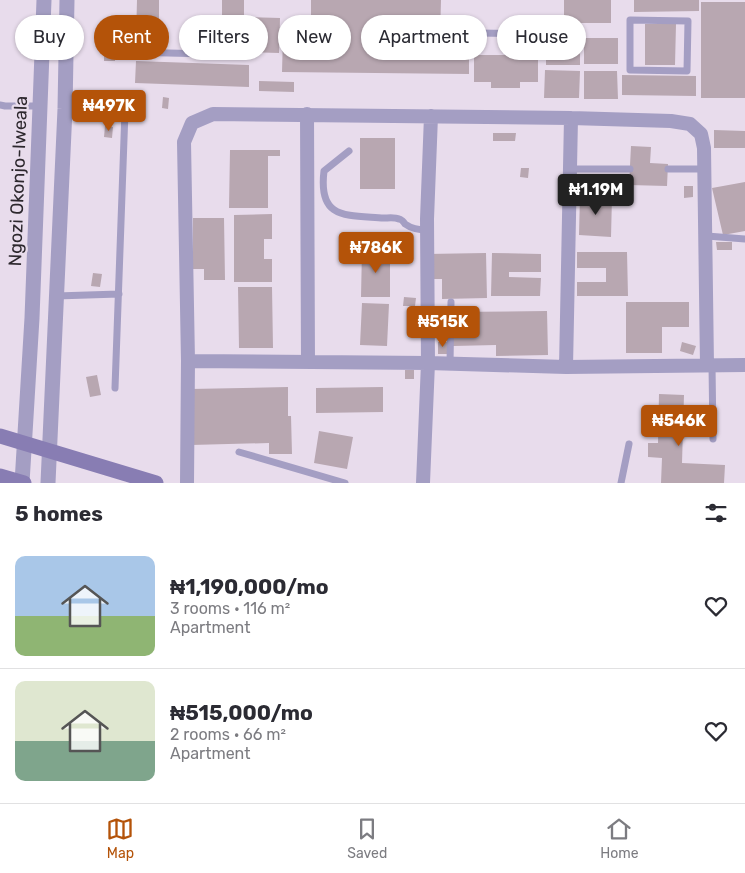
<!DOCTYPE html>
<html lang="en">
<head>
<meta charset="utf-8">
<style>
	body { margin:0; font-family:Rubik,sans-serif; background:#f2f2f3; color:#2b2b33; height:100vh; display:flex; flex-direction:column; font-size:19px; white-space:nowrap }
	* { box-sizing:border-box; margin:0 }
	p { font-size:16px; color:#7c7c81 }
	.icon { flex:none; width:28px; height:28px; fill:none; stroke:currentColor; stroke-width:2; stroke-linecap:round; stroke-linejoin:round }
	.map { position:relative; height:483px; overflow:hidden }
	.panel { display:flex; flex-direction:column; background:#fff; flex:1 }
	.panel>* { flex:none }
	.hud { position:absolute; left:15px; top:15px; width:715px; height:45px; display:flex; gap:10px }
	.price { position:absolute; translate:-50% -42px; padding:0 11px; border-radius:5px; background:#b45309; color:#fff; font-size:16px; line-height:32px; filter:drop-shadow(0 1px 2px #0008) }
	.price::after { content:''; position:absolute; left:50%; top:30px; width:15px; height:11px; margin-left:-8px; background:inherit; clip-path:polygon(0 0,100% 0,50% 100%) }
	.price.current { background:#222; color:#fff }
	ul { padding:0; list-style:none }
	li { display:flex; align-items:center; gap:15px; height:125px; padding:0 15px }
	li+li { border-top:1px solid #e1e1e2 }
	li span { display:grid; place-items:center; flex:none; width:140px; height:100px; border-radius:10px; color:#555 }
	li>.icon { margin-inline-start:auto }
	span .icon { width:60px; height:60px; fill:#fffc; stroke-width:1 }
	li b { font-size:21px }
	h2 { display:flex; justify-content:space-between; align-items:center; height:60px; padding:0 15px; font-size:21px }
	.chip { padding:0 18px; border-radius:22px; background:#fff; box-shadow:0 1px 4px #0004; font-size:18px; line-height:45px }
	.chip.current { background:#b45309; color:#fff }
	.tabs { display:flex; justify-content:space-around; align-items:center; height:70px; border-top:1px solid #e1e1e2; background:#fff; font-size:14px; color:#7c7c81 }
	.tabs a { display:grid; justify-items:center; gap:2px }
	.tabs .current { color:#b45309 }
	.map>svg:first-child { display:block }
	.building { fill:#b8a7b1 }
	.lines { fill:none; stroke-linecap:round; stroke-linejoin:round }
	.service { stroke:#a49ec3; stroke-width:7 }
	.minor { stroke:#a49ec3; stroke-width:14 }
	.tertiary { stroke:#a49ec3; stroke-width:15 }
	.secondary { stroke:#887db3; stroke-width:15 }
	.labels { text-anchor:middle; stroke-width:4.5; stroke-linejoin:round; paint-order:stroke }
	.street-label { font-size:18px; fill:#2c272d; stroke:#e8dcec }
</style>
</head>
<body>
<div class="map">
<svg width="745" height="483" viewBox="0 0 745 483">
	<rect width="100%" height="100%" fill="#e8dcec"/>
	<!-- building -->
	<path class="building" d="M137 0H159V39H136Z
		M222 0H244V43H222Z
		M311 0H441L440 39 469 40V74L282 72 283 35 311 36Z
		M564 0H611V23H564Z
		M634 0H699V11L634 12Z
		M701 2H745V98H701Z
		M248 17 280 18 279 53 247 52Z
		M645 24H676L675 65H645Z
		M546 38 580 39V65H546Z
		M584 38H618V64H584Z
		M115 44V61H104V45Z
		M474 55H538V82H520V88H491V82H474Z
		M136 61 249 65V87L135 83Z
		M545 70 580 71 579 98H544Z
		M584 71H617L618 99H584Z
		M622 75 696 76V96L622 95Z
		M259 81 294 82V92L259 91Z
		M163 97 169 98 168 109 162 108Z
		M105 126 113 127 112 138 104 137Z
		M714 130 745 131V148H714Z
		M493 133H516L515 141H493Z
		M360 138H395V189H360Z
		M631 146 651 147 650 163 668 164 667 186 629 185Z
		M230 150H280V156H268V208H229Z
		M521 168H529L528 178 520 177Z
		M745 182V231L723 235 712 188Z
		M684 186H693V197L684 198Z
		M580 195 612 197 611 237 579 235Z
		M272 214V239H264V259H272V282H234V215Z
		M193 218H224L225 280H204V269H193Z
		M716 242H732V250H717Z
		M362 250H390V297H361Z
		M577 252H627L628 296H577V282H606V268H577Z
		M486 253 487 298 442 299V279H428L427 254Z
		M492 253 541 254V272H509V277L541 278 540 296H491Z
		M93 273 102 274 100 287 91 286Z
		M238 287H272L273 348H239Z
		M404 297 416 298 415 306H403Z
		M626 302H689V327H662V353H626Z
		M362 303 389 304 387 346 360 345Z
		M547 311 548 355 496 356V345L453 346V312Z
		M438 342H448V354H438Z
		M682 342 696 346 693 355 680 351Z
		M405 370H414V379H405Z
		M97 375 101 395 90 397 86 377Z
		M288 387V416H291L292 454H269V443L191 445 190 389Z
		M383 387V412L316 413V388Z
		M659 394 684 395 682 463 725 465 724 483H661L662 458 648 457V443H658Z
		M319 431 353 437 347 469 314 463Z"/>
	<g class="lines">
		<!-- service -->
		<path class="service" d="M630 20 688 21 687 71 630 70Z
			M477 33 544 34
			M126 52 210 54
			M0 105 5 106H40
			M65 109 125 111 115 388
			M349 151 324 171C318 220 346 215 384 218 388 218 395 217 399 219 401 219 404 222 405 224 412 229 419 230 427 230
			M570 169H630
			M668 169H704
			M707 236 745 239
			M56 296 119 294
			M450 364 451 302
			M712 365 713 439
			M239 452 345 483
			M621 483 629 444"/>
		<!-- minor -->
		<path class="minor" d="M307 114 308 362
			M188 361 428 363 566 367 745 365
			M566 367 571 118
			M187 483 188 361 184 142 192 123 213 114 571 118 671 121 690 124 701 134 704 148 707 365
			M423 483 428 363 427 219 431 116"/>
		<!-- tertiary -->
		<path class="tertiary" d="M22 483 32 318 44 0
			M48 483 65 109 67 0"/>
		<!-- secondary -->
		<path class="secondary" d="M0 436 156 483
			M0 476 24 483"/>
	</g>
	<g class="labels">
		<!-- street labels -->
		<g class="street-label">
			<text transform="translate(18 181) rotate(-88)" y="6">Ngozi Okonjo-Iweala</text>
		</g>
	</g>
</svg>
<b class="price" style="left:109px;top:132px">₦497K</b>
<b class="price current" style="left:596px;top:216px">₦1.19M</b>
<b class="price" style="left:376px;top:274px">₦786K</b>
<b class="price" style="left:443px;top:348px">₦515K</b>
<b class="price" style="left:679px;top:447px">₦546K</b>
<div class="hud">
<a class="chip">Buy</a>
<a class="chip current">Rent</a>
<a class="chip">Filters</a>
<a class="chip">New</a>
<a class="chip">Apartment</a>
<a class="chip">House</a>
</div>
</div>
<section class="panel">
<h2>5 homes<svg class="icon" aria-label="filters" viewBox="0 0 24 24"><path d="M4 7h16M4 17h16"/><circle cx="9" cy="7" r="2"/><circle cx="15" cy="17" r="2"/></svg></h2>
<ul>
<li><span style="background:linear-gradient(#a9c7e8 60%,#8fb573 0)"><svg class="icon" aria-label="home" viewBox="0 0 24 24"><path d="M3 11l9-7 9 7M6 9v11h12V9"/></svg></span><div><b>₦1,190,000/mo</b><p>3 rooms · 116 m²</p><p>Apartment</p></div><svg class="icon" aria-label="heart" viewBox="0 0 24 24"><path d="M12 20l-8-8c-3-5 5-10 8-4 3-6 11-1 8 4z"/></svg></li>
<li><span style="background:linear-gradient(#dfe7d0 60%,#7fa58c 0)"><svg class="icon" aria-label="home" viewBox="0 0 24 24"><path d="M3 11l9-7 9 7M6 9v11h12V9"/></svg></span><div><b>₦515,000/mo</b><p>2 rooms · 66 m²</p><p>Apartment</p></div><svg class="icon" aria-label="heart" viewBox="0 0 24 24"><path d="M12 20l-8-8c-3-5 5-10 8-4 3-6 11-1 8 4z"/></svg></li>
</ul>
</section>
<nav class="tabs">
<a class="current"><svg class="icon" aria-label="map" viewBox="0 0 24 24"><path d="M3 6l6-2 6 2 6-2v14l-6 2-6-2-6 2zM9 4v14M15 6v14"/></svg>Map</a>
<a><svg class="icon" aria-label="saved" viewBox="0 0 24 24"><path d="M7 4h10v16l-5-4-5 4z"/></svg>Saved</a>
<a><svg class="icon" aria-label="home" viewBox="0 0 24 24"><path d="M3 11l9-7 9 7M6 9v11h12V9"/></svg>Home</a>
</nav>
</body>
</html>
